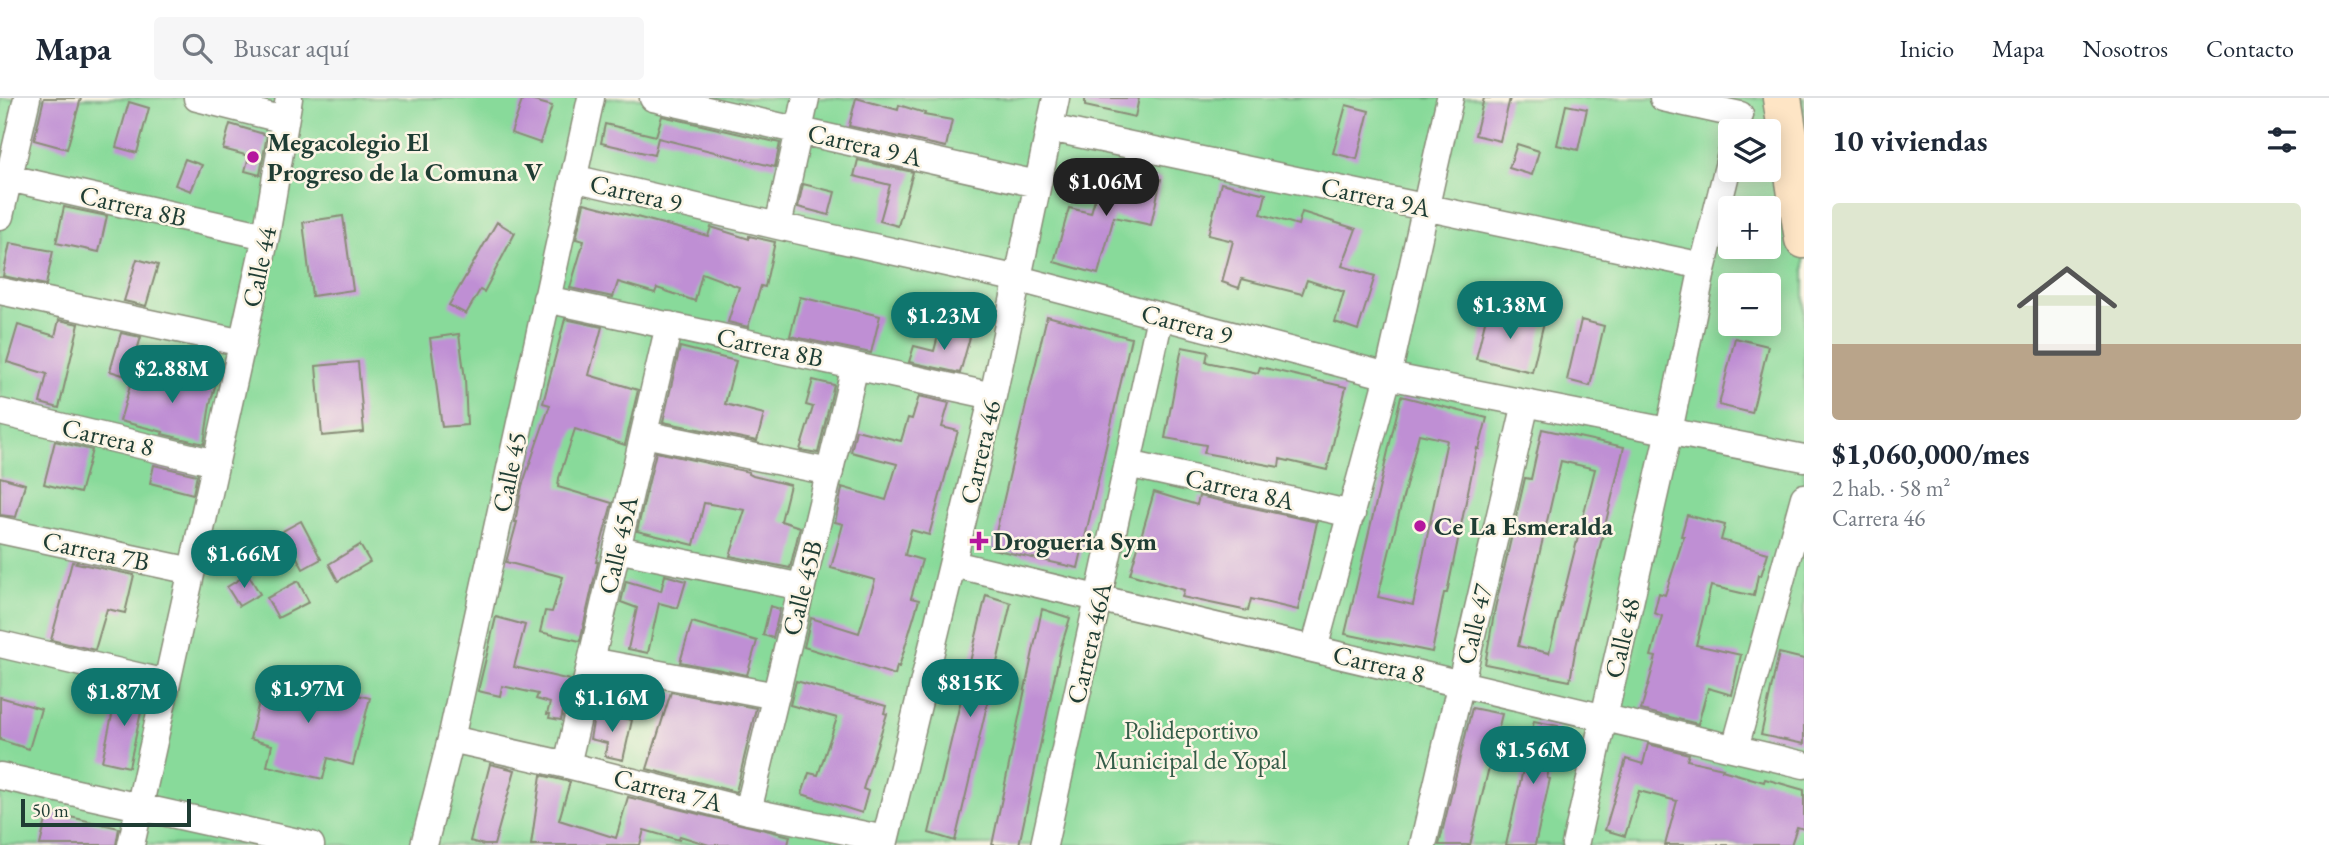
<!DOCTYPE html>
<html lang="es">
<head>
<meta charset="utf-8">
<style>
	body { margin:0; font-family:"EB Garamond",serif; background:#f6f6f7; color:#1f2937; height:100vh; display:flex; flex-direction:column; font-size:26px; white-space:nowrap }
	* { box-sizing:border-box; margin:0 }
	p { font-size:23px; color:#747a83 }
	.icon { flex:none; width:38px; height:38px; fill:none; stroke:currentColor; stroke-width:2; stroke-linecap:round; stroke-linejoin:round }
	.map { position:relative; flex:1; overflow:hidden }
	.drawer { display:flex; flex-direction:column; background:#fff; width:525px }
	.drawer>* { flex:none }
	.controls { position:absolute; left:1718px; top:21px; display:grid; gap:14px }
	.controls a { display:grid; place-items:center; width:63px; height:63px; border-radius:7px; background:#fff; box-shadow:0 4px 18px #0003; font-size:35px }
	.scale { position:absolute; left:21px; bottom:18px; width:170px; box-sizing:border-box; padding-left:7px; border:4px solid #1f3d34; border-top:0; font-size:19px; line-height:24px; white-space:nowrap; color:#1f3d34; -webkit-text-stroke:5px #fcf5e5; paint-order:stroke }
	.price { position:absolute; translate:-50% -60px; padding:0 16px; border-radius:24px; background:#0f766e; color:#fff; font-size:23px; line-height:46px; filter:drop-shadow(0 2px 4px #0008) }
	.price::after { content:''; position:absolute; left:50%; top:42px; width:21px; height:16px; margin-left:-10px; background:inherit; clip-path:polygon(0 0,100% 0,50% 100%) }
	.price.active { background:#222; color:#fff }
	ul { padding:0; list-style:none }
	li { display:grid; align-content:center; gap:14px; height:371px; padding:0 28px }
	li+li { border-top:2px solid #e0e1e3 }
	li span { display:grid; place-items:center; height:217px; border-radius:7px; color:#555 }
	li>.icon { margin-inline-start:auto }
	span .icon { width:126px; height:126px; fill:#fffc; stroke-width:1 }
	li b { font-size:30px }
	h2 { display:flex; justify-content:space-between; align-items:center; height:84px; padding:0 28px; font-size:30px }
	header { display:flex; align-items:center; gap:42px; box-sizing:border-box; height:98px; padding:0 35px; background:#fff; border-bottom:2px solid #e0e1e3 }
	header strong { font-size:33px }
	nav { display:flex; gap:38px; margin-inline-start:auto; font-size:24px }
	.search { width:490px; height:63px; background:#f6f6f7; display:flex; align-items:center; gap:18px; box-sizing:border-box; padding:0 24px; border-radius:7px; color:#747a83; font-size:26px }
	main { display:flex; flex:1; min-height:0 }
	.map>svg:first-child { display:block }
	.green { fill:#88da9a; stroke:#548c67; stroke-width:2; fill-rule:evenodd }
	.building { fill:#bf8fd4; fill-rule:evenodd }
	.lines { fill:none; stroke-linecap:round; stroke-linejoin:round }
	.minor-casing { stroke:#898c78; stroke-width:29 }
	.secondary-casing { stroke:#898c78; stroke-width:41 }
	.minor { stroke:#fff; stroke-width:26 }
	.secondary { stroke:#fee5c5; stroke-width:38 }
	.poi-dot { fill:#b5179e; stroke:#fcf5e5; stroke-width:2.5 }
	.labels { text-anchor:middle; stroke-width:5; stroke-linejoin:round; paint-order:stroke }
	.poi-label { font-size:26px; font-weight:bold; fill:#1f3d34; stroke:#fcf5e5; text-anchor:start }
	.street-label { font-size:26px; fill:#1f3d34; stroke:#fcf5e5 }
	.park-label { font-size:26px; fill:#345c48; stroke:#fcf5e5 }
</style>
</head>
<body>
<header>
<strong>Mapa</strong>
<div class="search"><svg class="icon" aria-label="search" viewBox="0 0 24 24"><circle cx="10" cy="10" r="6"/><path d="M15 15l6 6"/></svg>Buscar aquí</div>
<nav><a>Inicio</a><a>Mapa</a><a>Nosotros</a><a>Contacto</a></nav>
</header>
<main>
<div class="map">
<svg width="1804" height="747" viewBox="0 0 1804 747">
	<rect width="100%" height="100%" fill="#fcf5e5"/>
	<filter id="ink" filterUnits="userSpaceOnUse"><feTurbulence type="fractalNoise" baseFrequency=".0143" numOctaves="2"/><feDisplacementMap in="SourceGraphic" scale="14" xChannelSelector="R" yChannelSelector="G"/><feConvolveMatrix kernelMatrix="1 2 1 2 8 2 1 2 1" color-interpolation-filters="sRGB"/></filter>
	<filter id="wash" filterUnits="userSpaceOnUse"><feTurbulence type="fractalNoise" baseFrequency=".00686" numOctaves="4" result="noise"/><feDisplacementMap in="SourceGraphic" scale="28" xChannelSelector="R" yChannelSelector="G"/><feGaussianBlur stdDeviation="1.57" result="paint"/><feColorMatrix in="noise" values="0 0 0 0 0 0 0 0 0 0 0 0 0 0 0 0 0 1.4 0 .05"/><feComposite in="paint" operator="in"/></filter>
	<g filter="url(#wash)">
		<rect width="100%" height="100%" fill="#f3dbbb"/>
		<!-- green -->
		<path class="green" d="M0 0H1804V747H0ZM1731 33H1769V72H1731ZM1731 110H1769V149H1731ZM1731 187H1769V226H1731Z"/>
		<g id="blocks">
			<!-- building -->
			<path class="building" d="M44 0H81L67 51 34 42Z
				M523 0 552 8 540 45 511 35Z
				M856 0 898 12 899 7 925 15 924 17 952 22 946 49 849 28Z
				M1085 0H1139L1135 19 1085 8Z
				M1484 0H1510L1500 43 1475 37Z
				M129 4 149 10 137 55 116 49Z
				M1346 7 1369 13 1357 61 1333 55Z
				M1566 7 1587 11 1578 52 1557 47Z
				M662 18 780 45 775 69 658 40 654 57 601 45 605 26 656 38Z
				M230 26 267 37 260 77 245 73 249 58 223 51Z
				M1517 46 1539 53 1532 77 1509 70Z
				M185 61 202 67 191 93 175 87Z
				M858 62 913 74 898 128 880 123 890 87 854 78Z
				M1103 70 1161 81 1151 127 1114 119 1098 176 1054 164 1069 110 1091 115Z
				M1221 85 1266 96 1261 116 1298 127 1302 114 1356 131 1342 168 1375 178 1358 232 1335 224 1344 194 1307 182 1302 196 1242 181 1239 190 1222 184 1233 143 1208 137Z
				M803 86 835 94 829 117 798 109Z
				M584 105 708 138 711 129 749 141V138L775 144 765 189 761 188 748 229 728 224 739 189 702 175 695 203 657 190 655 195 618 184 613 199 570 190 584 143 576 141Z
				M64 109 107 118 99 154 56 145Z
				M343 118 353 192 312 198 303 124Z
				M497 124 515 135 484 194 480 192 466 216 449 207Z
				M10 145 53 153 46 187 3 178Z
				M137 161 158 167 146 208 124 203Z
				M800 199 880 218 871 255 790 238Z
				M1488 211 1544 224 1532 274 1476 261Z
				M1047 218 1131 240 1078 470 992 451Z
				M565 221 602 229 589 277 638 292 625 347 575 331 559 380 558 389 612 405 596 464H598L580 543 540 534 545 513 552 514 563 479 506 464 517 424H515L522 388 550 307 543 305Z
				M59 222 79 226 59 310 40 305 47 276 7 264 18 227 55 238Z
				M1581 222 1604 228 1590 288 1567 282Z
				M940 230 970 239 960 275 909 264 914 248 934 253Z
				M121 235 141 239 129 279 110 273Z
				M459 236 465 281 467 327 442 329 430 240Z
				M1735 240 1768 248 1752 315 1719 307Z
				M680 249 736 263 725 306 764 316 757 343 663 324Z
				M1182 249 1208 254 1206 264 1258 275 1260 269 1346 289 1327 372 1280 361 1279 369 1204 355 1206 347 1165 340Z
				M358 264 364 334 322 338 316 268Z
				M185 270 218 278 210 306 204 346 162 336 163 334 120 323 133 277 179 290Z
				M813 282 834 287 818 355 800 352 813 309 806 307Z
				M919 298 949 305 942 329 958 333 929 437 911 432 905 457 922 462 911 500 919 502 899 569 897 568 895 577 804 549 811 520 859 535 875 482 831 470 843 426 835 424 842 391V389L886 402 897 366 851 354 856 332 901 343 908 320 912 321Z
				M1401 298 1487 320 1479 351 1477 350 1447 495H1444L1432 554 1345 536ZM1419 336 1447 342 1413 507 1378 499Z
				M1542 331 1624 349 1576 548 1570 583 1485 566 1495 510 1525 380 1531 381ZM1561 363 1595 371 1549 555 1518 548Z
				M55 343 92 352 80 395 44 386Z
				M656 354 749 374V376L753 378 790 387 781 423 800 429 790 470 730 458 745 412 704 405 694 447 637 433Z
				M154 367 197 377 193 396 150 385Z
				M0 379 25 386 16 419 0 417Z
				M1154 394 1197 407 1199 398 1317 424 1298 512 1251 501 1248 513 1182 499 1184 492 1130 476Z
				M1687 417 1725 427 1721 442 1768 455 1761 478 1758 477 1754 498 1711 488 1696 547 1741 557 1732 597 1708 590 1698 626 1641 612 1656 559 1651 558 1662 518 1654 515 1659 495 1665 497 1684 438H1681Z
				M301 423 321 461 303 471 283 433Z
				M360 447 370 464 338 483 329 466Z
				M72 464 134 477 125 515 107 511 95 552 51 542Z
				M248 476 260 496 239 508 227 489Z
				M665 477 686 483 678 510 659 505 648 555 628 551 637 510 621 504 626 483 661 493Z
				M298 483 309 504 278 520 267 500Z
				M986 497 1011 505 955 743 929 735Z
				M770 508 780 511 773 540 763 537Z
				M1042 511 1070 520 1061 549 1019 747H992Z
				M496 519 525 527 514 569 570 582 561 622 549 620 550 616H547L550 605 536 601 538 596 502 588 500 598 478 593Z
				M692 524 757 543 747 577 680 564Z
				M1779 555 1804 561V646L1761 637Z
				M266 575 370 600 353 667 328 660 323 681 267 668 272 647 250 641Z
				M796 583 886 608 884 615 887 616 863 691 868 693 862 715 802 696 809 675 818 677 837 620 790 607Z
				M118 590 145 596 129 669 102 663Z
				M671 594 756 610 736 694 647 671Z
				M0 599 41 611 29 651 0 642Z
				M1472 610 1502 616 1470 747H1439Z
				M595 614 632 622 623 662 605 658 607 645 590 641Z
				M1534 623 1558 628 1547 680 1550 681 1535 747H1506Z
				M1648 646 1689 656 1687 662 1723 670 1722 672 1764 684 1765 681 1804 692V731L1797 729 1791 747H1665L1677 703 1639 693 1625 738 1605 732 1626 661 1643 666Z
				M490 666 515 672 494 747H484L470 743Z
				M541 677 570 684 559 722 616 740 628 699 790 738 788 747H709L680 738 679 742 644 732 640 747H531Z
				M48 714 119 730 116 747H40Z"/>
		</g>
	</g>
	<g filter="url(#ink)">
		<use href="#blocks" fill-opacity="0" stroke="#898c78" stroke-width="2"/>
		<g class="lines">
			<!-- minor casing -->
			<g class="minor-casing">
				<path id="minor" d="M197 0 285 22
					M653 0 1037 86
					M1663 0 1740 17
					M1050 30 1703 168
					M0 78 266 138
					M573 80 778 128 1019 181 1388 278 1804 360
					M0 118 27 0
					M778 128 806 0
					M0 193 243 245
					M546 201 993 298
					M0 314 216 365
					M644 336 830 374
					M1128 366 1352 416
					M0 432 192 473
					M617 451 802 489
					M953 466 1804 667
					M0 546 167 585
					M1314 551 1388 278 1450 0
					M591 563 776 598
					M451 641 567 667 748 713 885 741
					M1735 650 1804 399
					M567 667 669 227
					M0 678 311 747
					M748 713 855 268
					M131 747 266 138 289 0
					M424 747 451 641 591 0
					M884 747 993 298 1056 0
					M1044 747 1160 219
					M1423 747 1526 305
					M1575 747 1669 333 1703 168 1731 56"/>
			</g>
			<!-- secondary casing -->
			<g class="secondary-casing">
				<path id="secondary" d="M1782 0 1804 141"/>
			</g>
			<!-- minor -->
			<use href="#minor" class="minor"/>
			<!-- secondary -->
			<use href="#secondary" class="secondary"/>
		</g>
	</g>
	<!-- markers -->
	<g class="poi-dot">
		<circle cx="253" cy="59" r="7"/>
		<circle cx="1420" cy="428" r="7"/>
		<path d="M975.5 432.5h7v7h7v7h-7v7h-7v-7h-7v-7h7z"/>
	</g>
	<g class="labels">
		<!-- poi labels -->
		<g class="poi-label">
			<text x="267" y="53">Megacolegio El<tspan x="267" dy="30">Progreso de la Comuna V</tspan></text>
			<text x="1434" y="437">Ce La Esmeralda</text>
			<text x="993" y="452">Drogueria Sym</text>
		</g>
		<!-- street labels -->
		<g class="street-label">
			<text transform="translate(865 47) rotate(13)" y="9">Carrera 9 A</text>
			<text transform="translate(636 95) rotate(13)" y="9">Carrera 9</text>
			<text transform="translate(1376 99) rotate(12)" y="9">Carrera 9A</text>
			<text transform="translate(133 108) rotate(13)" y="9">Carrera 8B</text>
			<text transform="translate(259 169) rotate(-78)" y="9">Calle 44</text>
			<text transform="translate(1187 226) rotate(15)" y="9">Carrera 9</text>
			<text transform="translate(770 249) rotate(12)" y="9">Carrera 8B</text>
			<text transform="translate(108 339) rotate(13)" y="9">Carrera 8</text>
			<text transform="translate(980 354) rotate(-77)" y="9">Carrera 46</text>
			<text transform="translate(509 374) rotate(-78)" y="9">Calle 45</text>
			<text transform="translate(1240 391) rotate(13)" y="9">Carrera 8A</text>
			<text transform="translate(618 447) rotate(-77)" y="9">Calle 45A</text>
			<text transform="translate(96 453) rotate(12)" y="9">Carrera 7B</text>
			<text transform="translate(802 490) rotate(-76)" y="9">Calle 45B</text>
			<text transform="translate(1474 526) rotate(-77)" y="9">Calle 47</text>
			<text transform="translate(1622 540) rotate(-77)" y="9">Calle 48</text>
			<text transform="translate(1089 545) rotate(-77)" y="9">Carrera 46A</text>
			<text transform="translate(1379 566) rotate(13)" y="9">Carrera 8</text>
			<text transform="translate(668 692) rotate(14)" y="9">Carrera 7A</text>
		</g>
		<!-- park labels -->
		<g class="park-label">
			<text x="1191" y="641">Polideportivo<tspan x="1191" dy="30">Municipal de Yopal</tspan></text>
		</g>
	</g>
</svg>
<div class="controls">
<a><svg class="icon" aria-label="layers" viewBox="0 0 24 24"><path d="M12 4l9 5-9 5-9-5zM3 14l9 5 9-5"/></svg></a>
<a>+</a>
<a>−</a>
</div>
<div class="scale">50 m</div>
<b class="price active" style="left:1106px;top:120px">$1.06M</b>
<b class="price" style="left:1510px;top:243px">$1.38M</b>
<b class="price" style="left:944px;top:254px">$1.23M</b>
<b class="price" style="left:172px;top:307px">$2.88M</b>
<b class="price" style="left:244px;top:492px">$1.66M</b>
<b class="price" style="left:970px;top:621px">$815K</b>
<b class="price" style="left:308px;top:627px">$1.97M</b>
<b class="price" style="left:124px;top:630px">$1.87M</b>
<b class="price" style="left:612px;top:636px">$1.16M</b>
<b class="price" style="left:1533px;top:688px">$1.56M</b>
</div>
<section class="drawer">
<h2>10 viviendas<svg class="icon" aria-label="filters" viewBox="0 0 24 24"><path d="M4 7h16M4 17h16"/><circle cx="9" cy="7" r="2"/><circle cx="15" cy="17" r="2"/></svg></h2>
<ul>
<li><span style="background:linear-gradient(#dfe7d0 65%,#b9a48a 0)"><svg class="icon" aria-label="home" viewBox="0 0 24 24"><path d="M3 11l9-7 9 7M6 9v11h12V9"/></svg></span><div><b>$1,060,000/mes</b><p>2 hab. · 58 m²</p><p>Carrera 46</p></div></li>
</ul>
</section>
</main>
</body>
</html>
